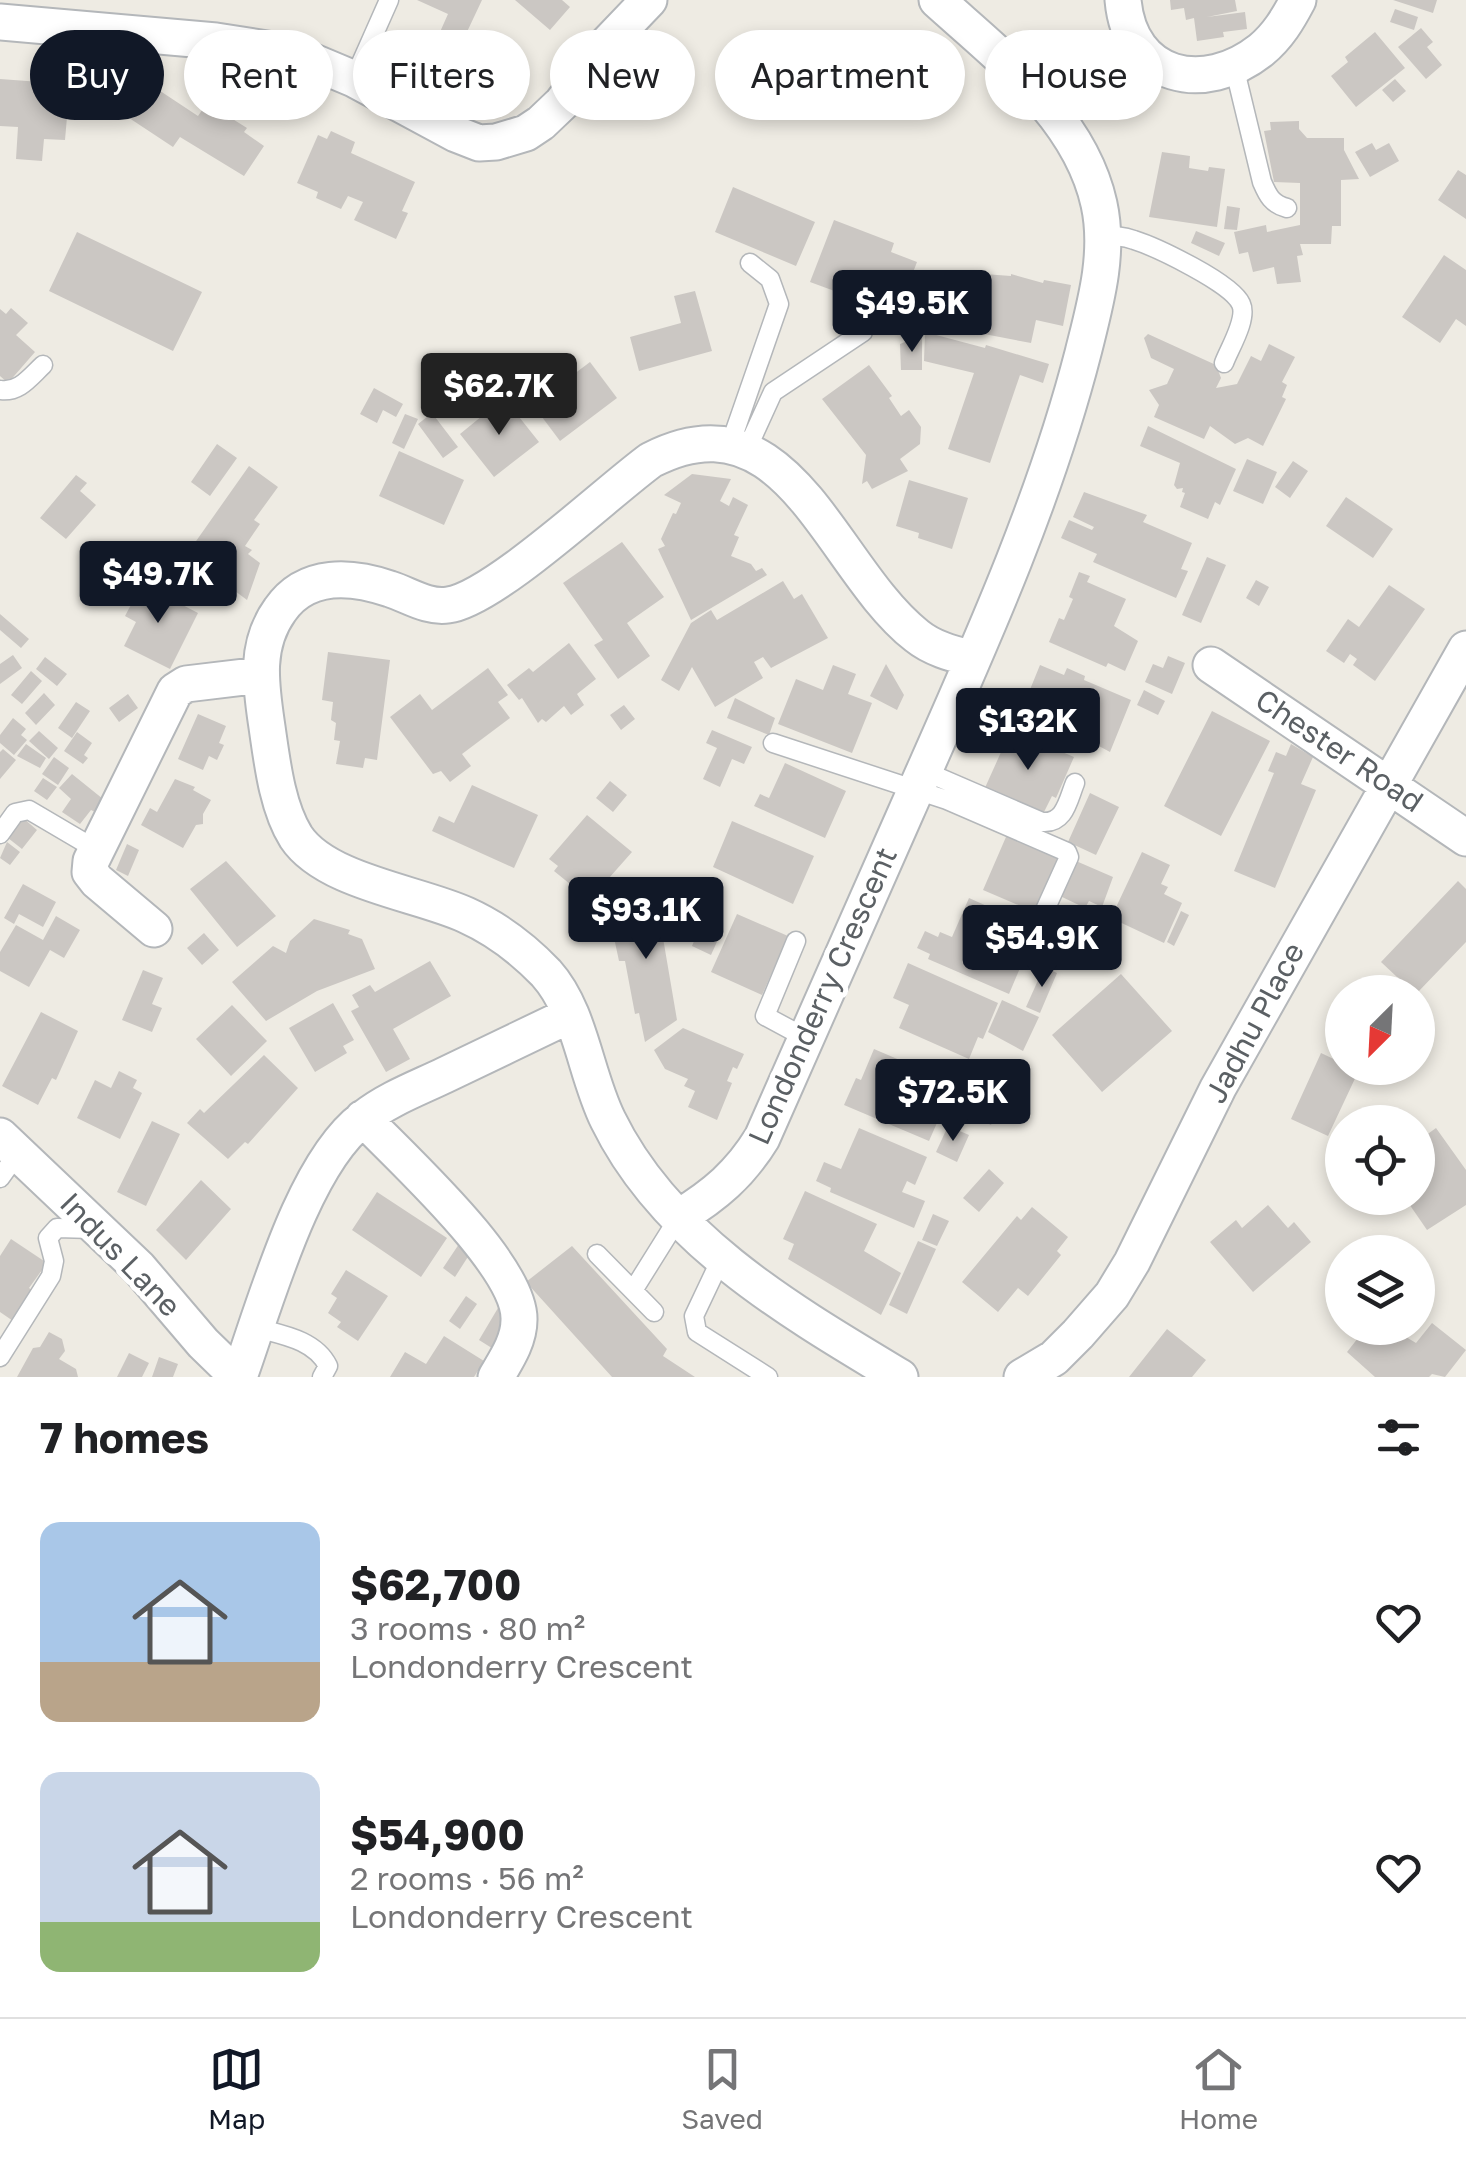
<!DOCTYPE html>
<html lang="en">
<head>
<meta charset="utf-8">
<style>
	body { margin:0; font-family:"Golos Text",sans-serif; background:#f6f6f6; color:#202124; height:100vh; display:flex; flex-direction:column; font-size:38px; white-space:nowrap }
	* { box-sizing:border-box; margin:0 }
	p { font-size:32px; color:#757577 }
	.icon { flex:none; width:55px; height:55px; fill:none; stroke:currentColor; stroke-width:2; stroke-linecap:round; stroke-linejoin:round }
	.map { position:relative; height:1377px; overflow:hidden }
	.drawer { display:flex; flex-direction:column; background:#fff; flex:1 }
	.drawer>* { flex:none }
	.hud { position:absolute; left:30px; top:30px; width:1408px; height:90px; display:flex; gap:20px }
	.needle { width:65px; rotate:204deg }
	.tools { position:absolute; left:1325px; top:975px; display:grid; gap:20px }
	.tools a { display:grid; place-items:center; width:110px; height:110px; border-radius:50%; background:#fff; box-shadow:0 5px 15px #0003; font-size:50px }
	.price { position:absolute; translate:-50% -85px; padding:0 22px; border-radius:10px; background:#111827; color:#fff; font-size:32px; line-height:65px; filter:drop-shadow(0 2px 5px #0008) }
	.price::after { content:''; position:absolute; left:50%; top:60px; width:30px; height:22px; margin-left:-15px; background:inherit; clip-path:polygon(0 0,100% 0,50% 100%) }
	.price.on { background:#222; color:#fff }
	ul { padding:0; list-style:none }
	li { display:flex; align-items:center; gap:30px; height:250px; padding:0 40px }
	li span { display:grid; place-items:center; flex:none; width:280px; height:200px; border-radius:20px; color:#555 }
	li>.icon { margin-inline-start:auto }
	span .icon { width:120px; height:120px; fill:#fffc; stroke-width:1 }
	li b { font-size:42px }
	h2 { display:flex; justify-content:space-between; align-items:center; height:120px; padding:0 40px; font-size:42px }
	.tag { padding:0 35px; border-radius:45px; background:#fff; box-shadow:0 5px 15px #0003; font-size:35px; line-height:90px }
	.tag.on { background:#111827; color:#fff }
	.dock { display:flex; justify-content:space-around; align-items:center; height:140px; border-top:2px solid #e0e0e0; background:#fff; font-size:28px; color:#757577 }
	.dock a { display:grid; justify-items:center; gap:5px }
	.dock .on { color:#111827 }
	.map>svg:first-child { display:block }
	.building { fill:#cbc7c3 }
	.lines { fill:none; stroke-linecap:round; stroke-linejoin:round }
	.lane-casing { stroke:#b4b7ba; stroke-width:21 }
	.street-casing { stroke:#b4b7ba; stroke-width:39 }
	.lane { stroke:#fff; stroke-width:18 }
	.street { stroke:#fff; stroke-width:35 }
	.labels { text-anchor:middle; stroke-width:10; stroke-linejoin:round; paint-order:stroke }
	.street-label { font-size:30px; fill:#5b6064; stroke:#fff }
</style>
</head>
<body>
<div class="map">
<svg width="1466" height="1377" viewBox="0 0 1466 1377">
	<rect width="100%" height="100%" fill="#eeebe3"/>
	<!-- building -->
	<path class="building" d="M417 0H482L458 51 436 41 448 14Z
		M515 0H562L570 7 550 30Z
		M1170 0H1235L1237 11 1207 17 1245 12 1247 29 1223 32 1224 37 1197 41 1194 18 1186 20 1184 8 1171 10Z
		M1393 0H1437L1433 13Z
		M1395 9 1418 17 1414 30 1390 22Z
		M1421 28 1433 42 1427 47 1442 65 1426 79 1398 47Z
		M1375 32 1405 68 1356 107 1331 76 1348 62 1345 57Z
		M481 64 511 78 501 100 471 87Z
		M136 75 198 116 207 103 247 128 244 132 264 146 244 176 180 137 173 147 114 108Z
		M0 79 81 85 79 118 67 117 65 140 44 139 42 161 16 159 18 127 0 126Z
		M1395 79 1406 91 1393 102 1382 90Z
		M1299 121V129L1307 138H1344V150L1359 179 1341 180V226H1332L1331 244H1300L1303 255 1297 256 1301 282 1277 284 1274 267 1253 272 1248 252 1239 254 1234 232 1266 225 1267 232 1300 225V183L1274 182 1264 131 1271 130 1270 122Z
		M331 131 355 142 351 153 415 182 402 211 408 213 396 239 354 220 363 202 348 196 341 209 316 198 318 192 297 183 318 135 327 139Z
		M1372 143 1376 150 1389 143 1399 161 1370 177 1355 152Z
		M1162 152 1190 156 1189 168 1208 171 1209 167 1225 169 1217 227 1149 217Z
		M1458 170 1466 175V219L1438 200Z
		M733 187 815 222 796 266 715 232Z
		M1227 206 1240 208 1237 230 1224 229Z
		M834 220 894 243 891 252 917 262 897 314 810 282Z
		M1196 231 1225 243 1219 256 1191 243Z
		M77 232 202 292 173 351 49 291Z
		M1444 255 1466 270V326L1456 319 1440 343 1402 317Z
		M957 272 1011 276V274L1043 283 1044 280 1071 285 1063 326 1036 320 1031 343 984 334 980 331 984 312 951 310Z
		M695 291 712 351 639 371 630 337 681 323 674 296Z
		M11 308 28 323 16 335 35 352 8 383 0 376V309L6 314Z
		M925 332 985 348 986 345 1049 364 1043 383 1020 375 990 463 948 449 974 373 924 361Z
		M1148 334 1216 365 1221 378 1216 388 1237 384 1251 356 1261 361 1269 344 1295 357 1282 382 1287 385 1282 397 1286 399 1263 446 1248 438 1235 444 1210 426 1204 439 1154 417 1159 405 1149 390 1167 384 1174 369 1151 358 1144 338Z
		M922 335V370H901L900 344Z
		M590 362 617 398 560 441 533 405Z
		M869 365 892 396 889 398 901 416 909 410 921 427 920 444 900 459 908 471 872 489 867 481 862 484 866 455 822 399Z
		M374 388 403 404 396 417 383 410 377 423 360 414Z
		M504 398 539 442 494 477 460 434Z
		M432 413 458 447 443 458 418 424Z
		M405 414 418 419 404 449 392 443Z
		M1148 426 1236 469 1220 505 1215 502 1208 519 1180 507 1185 493 1182 492 1183 488 1177 489 1174 485 1180 463 1140 446Z
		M217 444 237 458 210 496 191 482Z
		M399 451 464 480 444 525 379 496Z
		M1247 459 1277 472 1263 504 1233 491Z
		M1293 461 1308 471 1290 498 1275 487Z
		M249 466 278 487 254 520 260 524 245 546 252 550 248 554 260 563 247 600 227 585 236 573 194 544Z
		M692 474 731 479 720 501 729 506 733 497 748 505 734 535 739 537 731 556 751 564 756 571 762 568 767 575 691 620 658 549 665 546 661 539 673 513 676 514 681 503 664 495Z
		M76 475 87 483 80 491 96 505 66 539 40 518Z
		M909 480 968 498 952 549 918 538 919 533 896 526Z
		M1084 492 1147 515 1143 522 1192 543 1181 569 1188 571 1176 598 1093 562 1097 554 1061 538 1069 520 1092 530 1094 527 1073 517Z
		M1346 497 1393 529 1373 558 1326 526Z
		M622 542 664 597 627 623 650 656 618 679 594 645 603 640 563 583Z
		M1207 557 1226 565 1201 623 1182 615Z
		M1079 572 1090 576 1087 582 1126 599 1114 626 1138 641 1125 671 1108 663 1106 667 1049 642 1059 618 1064 620 1073 599 1069 597Z
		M1256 580 1269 587 1259 606 1246 598Z
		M783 581 794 599 802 594 828 638 771 668 763 657 754 662 763 678 715 707 692 667 679 691 661 680 691 623 711 610 717 620Z
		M142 584 198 613 170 669 124 646 136 622 125 616Z
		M1389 585 1425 609 1375 681 1353 665 1357 659 1350 654 1344 663 1326 651 1348 619 1359 627Z
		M0 614 29 639 21 648 0 630Z
		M569 643 596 679 577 694 584 705 571 715 564 706 546 722 542 719 538 723 522 698 519 700 507 685 529 668 533 672Z
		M328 652 390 660 377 760 365 758 363 768 336 764 340 741 334 740 336 723 331 720 333 702 322 700Z
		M13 655 22 668 0 684V664Z
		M1168 656 1185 663 1172 694 1145 682 1153 664 1163 668Z
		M45 657 67 674 57 686 36 669Z
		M886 664 904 695 897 710 870 696Z
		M833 665 856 674 848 694 872 703 852 753 778 724 796 679 823 690Z
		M1040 665 1064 675 1067 668 1085 676 1084 680 1131 700 1110 752 1071 731 1082 707 1058 696 1050 701 1029 692Z
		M488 668 508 695 498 702 510 718 462 754 471 766 450 782 441 771 433 774 390 717 420 694 432 710Z
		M31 671 42 681 22 704 11 695Z
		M1144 690 1165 701 1158 715 1137 705Z
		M44 693 55 705 36 725 25 713Z
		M128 694 138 708 119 722 109 708Z
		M735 698 775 718 769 735 727 718Z
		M76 702 90 711 72 738 58 728Z
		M624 705 635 719 621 730 610 715Z
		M1212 711 1270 741 1221 836 1164 806Z
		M198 714 226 726 219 743 224 745 217 760 209 756 203 770 178 759Z
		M13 718 26 729 21 735 27 740 14 755 0 743V735Z
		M712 730 752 747 744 764 732 759 720 787 703 779 717 748 706 743Z
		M1011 730 1074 757 1056 798 1052 796 1044 812 1033 807 1031 811 984 790Z
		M39 731 58 748 49 759 29 741Z
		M77 732 92 743 84 755 88 758 83 764 64 751Z
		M26 744 46 758 40 768 17 756Z
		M1291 744 1313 757 1301 784 1316 790 1275 888 1234 871 1274 773 1268 771 1276 752 1286 756Z
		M3 749 16 760 0 779V752Z
		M54 757 69 768 58 785 42 774Z
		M785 763 846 791 825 838 754 806 760 794 769 798Z
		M72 774 103 799 95 812 91 810 80 824 62 812 71 799 59 788Z
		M43 778 57 787 47 800 34 791Z
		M175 779 195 787 193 790 211 800 203 814V824L196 825 183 848 141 825 150 808 157 812Z
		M610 781 627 795 613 812 596 798Z
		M472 785 538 815 514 868 432 831 439 816 454 823Z
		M1090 793 1119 807 1096 855 1068 842Z
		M587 815 632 852 594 895 585 889 581 893 554 871 558 866 549 859Z
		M23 818 37 830 22 849 8 838Z
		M732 821 814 856 793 904 713 867Z
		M1009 830 1063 854 1037 913 983 890Z
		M7 842 20 852 10 865 0 858Z
		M127 844 139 850 128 876 116 870Z
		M1142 852 1170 865 1161 884 1168 887 1164 894 1182 903 1164 943 1111 918Z
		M226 861 276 916 237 947 190 889Z
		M1076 861 1113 877 1102 907 1089 901 1085 908 1060 896Z
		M1458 881 1466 889V942L1418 992H1413L1381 962Z
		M23 884 56 902 43 927 19 914 14 924 4 918Z
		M655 891 677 1020 645 1042 639 1013 635 1014 625 961H619L613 933 617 932 613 908 633 904 631 895Z
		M969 898 1056 937 1044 964 982 933 974 951 1020 968 1009 994 928 959 930 954 917 948 925 931 938 937 940 932 952 937Z
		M1181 911 1189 915 1174 946 1167 942Z
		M737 914 788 936 762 995 711 972Z
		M56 916 80 930 64 958 50 950 29 987 0 971V952L16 925 43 940Z
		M314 919 350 930 348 934 362 939 375 969 317 991 266 1021 232 982 273 946 286 953 290 941Z
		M700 927 720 935 711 955 692 946Z
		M204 933 219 950 202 965 187 948Z
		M430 961 451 996 393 1029 410 1059 386 1072 351 1011 359 1007 352 995 370 985 375 992Z
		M908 963 998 1003 983 1039 978 1037 969 1059 899 1028 909 1005 893 998Z
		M1044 967 1057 973 1040 1013 1026 1007Z
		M143 970 163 978 152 1004 162 1008 152 1032 122 1020Z
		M1121 974 1172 1031 1102 1092 1052 1035Z
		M1002 1000 1039 1017 1023 1051 988 1032Z
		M333 1003 354 1040 343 1046 347 1053 315 1072 289 1028Z
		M232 1005 267 1041 231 1076 196 1039Z
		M41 1012 78 1031 56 1080 52 1078 38 1105 2 1086Z
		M683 1028 744 1054 737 1069 733 1067 727 1081 732 1083 717 1120 688 1107 695 1091 684 1086 688 1079 665 1069 654 1050Z
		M874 1049 944 1079 927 1110 940 1116 929 1141 844 1105 856 1078 861 1080Z
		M1321 1053 1342 1063V1068L1359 1070 1328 1136 1291 1119Z
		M264 1055 298 1088 248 1144 245 1142 228 1159 187 1123 200 1109 204 1113Z
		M119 1071 137 1080 133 1088 142 1093 120 1139 77 1118 95 1080 111 1088Z
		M977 1080 1005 1093 991 1125 975 1117 982 1102 969 1096Z
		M152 1121 180 1134 146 1206 117 1192Z
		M948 1126 969 1135 957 1162 936 1152Z
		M859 1128 927 1157 915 1185 907 1181 902 1192 925 1201 914 1228 830 1192 831 1188 816 1181 824 1162 841 1169Z
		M1436 1128 1466 1170V1205L1427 1230 1405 1198H1418V1155L1423 1151 1418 1141Z
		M989 1169 1004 1183 979 1212 963 1198Z
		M201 1180 231 1209 186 1260 156 1230Z
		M805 1191 877 1224 864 1251 901 1273 881 1315 788 1259 794 1244 783 1239Z
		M377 1192 447 1238 421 1277 352 1230Z
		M1268 1205 1288 1228 1294 1222 1311 1242 1253 1292 1210 1242 1236 1220 1242 1228Z
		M1032 1207 1068 1237 1057 1251 1061 1255 1028 1296 1018 1288 998 1312 962 1282 1017 1216 1021 1220Z
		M933 1214 949 1221 937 1246 922 1240Z
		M11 1239 47 1263 29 1288 36 1293 16 1323 0 1312V1256Z
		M918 1241 936 1249 907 1314 889 1305Z
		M459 1244 471 1252 455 1277 443 1268Z
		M572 1246 667 1349 663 1356 695 1377H612L526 1282Z
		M346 1270 388 1296 358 1341 337 1327 341 1322 328 1313 337 1298 331 1294Z
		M466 1296 477 1304 460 1329 449 1321Z
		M498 1308 514 1318 495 1350 479 1340Z
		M1432 1323 1466 1350 1445 1377 1432 1374 1429 1377H1375L1347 1352 1358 1338 1345 1328H1365L1363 1330 1368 1335 1374 1328H1391L1416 1343Z
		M1167 1329 1206 1360 1192 1377H1129Z
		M49 1332 62 1339 65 1351 59 1359 76 1369 78 1377H17L33 1348 40 1347Z
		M444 1336 484 1361 474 1377H390L405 1352 426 1364Z
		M129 1353 149 1363 142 1377H117Z
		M159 1357 178 1364 173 1377H152Z"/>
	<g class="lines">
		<!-- lane casing -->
		<g class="lane-casing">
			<path id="lane" d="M1234 66 1262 182C1268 196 1272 204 1287 208
				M354 79 389 0
				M1103 236C1114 236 1123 236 1134 240 1156 247 1232 283 1241 304 1248 319 1229 349 1224 363
				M0 390C19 393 30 377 43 365
				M730 445 779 304 770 279 750 263
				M747 449 773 392 863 332
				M773 743 947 800 1067 852 1069 857 1045 910
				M924 771 1042 822C1065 824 1068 800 1075 783
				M0 834 15 813 29 810 97 850
				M796 941 765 1016 806 1038
				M0 1178 18 1153
				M597 1254 654 1312
				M721 1259 694 1316 697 1332 768 1377
				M634 1289 679 1217
				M257 1328C283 1335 315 1340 328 1366L322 1377
				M0 1357 51 1276 54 1261 48 1238 57 1228 92 1229"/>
		</g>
		<!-- street casing -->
		<g class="street-casing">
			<path id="street" d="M1123 0C1130 79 1204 95 1261 50 1278 36 1288 19 1298 0
				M0 22 216 41 292 53 354 79 456 134 479 143 496 142 526 133 541 123 562 103 604 47 649 0
				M1211 665 1466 838
				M154 929 97 881 90 872 91 861 175 691 186 684 261 675
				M363 1118C401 1158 521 1266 519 1320 519 1341 506 1360 496 1377
				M0 1136 139 1268 203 1343 238 1377
				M679 1217C715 1195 740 1174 762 1138 810 1029 858 920 906 812 972 662 1042 512 1083 353 1095 305 1110 254 1099 204 1080 117 1000 57 937 0
				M239 1377C265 1305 303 1163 364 1118 388 1099 418 1088 445 1075 487 1055 528 1035 570 1015
				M900 1377C790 1311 666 1239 608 1120 585 1074 581 1012 546 973 523 949 497 929 466 915 418 893 326 882 296 837 277 807 272 761 267 727 261 686 254 646 280 610 306 572 352 576 390 589 409 595 427 608 448 605 494 599 607 492 651 460 789 389 830 568 917 636 933 649 954 654 973 659
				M1022 1377 1054 1358 1078 1334 1112 1295 1132 1262 1218 1088 1466 649"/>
		</g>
		<!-- lane -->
		<use href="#lane" class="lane"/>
		<!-- street -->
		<use href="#street" class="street"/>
	</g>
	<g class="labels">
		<!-- street labels -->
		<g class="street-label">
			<text transform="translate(1339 751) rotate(34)" y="10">Chester Road</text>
			<text transform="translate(823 996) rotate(-66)" y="10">Londonderry Crescent</text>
			<text transform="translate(1255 1023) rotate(-62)" y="10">Jadhu Place</text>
			<text transform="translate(120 1255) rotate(46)" y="10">Indus Lane</text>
		</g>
	</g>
</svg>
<div class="tools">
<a><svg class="needle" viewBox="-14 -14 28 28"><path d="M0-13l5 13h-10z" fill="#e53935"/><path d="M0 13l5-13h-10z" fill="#757577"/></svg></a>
<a><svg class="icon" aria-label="locate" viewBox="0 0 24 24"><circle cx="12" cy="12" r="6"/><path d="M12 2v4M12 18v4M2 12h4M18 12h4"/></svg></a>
<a><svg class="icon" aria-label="layers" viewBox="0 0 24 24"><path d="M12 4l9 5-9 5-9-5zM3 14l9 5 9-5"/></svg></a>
</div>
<b class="price" style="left:912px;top:355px">$49.5K</b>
<b class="price on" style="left:499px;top:438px">$62.7K</b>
<b class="price" style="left:158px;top:626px">$49.7K</b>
<b class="price" style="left:1028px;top:773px">$132K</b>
<b class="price" style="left:646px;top:962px">$93.1K</b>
<b class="price" style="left:1042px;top:990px">$54.9K</b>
<b class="price" style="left:953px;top:1144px">$72.5K</b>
<div class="hud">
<a class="tag on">Buy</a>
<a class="tag">Rent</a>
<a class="tag">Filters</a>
<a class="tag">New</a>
<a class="tag">Apartment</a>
<a class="tag">House</a>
</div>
</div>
<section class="drawer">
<h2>7 homes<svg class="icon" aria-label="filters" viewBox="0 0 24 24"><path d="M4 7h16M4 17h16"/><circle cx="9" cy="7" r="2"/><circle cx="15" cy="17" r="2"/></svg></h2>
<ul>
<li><span style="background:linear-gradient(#a9c7e8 70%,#b9a48a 0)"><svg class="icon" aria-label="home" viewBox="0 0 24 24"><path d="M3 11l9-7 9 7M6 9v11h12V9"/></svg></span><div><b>$62,700</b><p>3 rooms · 80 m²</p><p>Londonderry Crescent</p></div><svg class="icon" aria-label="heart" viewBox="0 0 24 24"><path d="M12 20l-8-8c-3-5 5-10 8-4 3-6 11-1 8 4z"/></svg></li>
<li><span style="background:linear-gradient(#c9d6e8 75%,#8fb573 0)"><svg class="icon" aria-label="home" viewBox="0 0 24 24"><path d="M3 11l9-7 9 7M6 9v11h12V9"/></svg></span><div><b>$54,900</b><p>2 rooms · 56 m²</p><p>Londonderry Crescent</p></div><svg class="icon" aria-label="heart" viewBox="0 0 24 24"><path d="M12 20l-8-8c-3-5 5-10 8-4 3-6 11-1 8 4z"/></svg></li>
</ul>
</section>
<nav class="dock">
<a class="on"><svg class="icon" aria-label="map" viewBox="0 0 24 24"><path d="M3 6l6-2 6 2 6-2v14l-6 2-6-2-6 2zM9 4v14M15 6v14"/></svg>Map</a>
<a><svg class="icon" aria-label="saved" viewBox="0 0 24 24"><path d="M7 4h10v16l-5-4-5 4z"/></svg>Saved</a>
<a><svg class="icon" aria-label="home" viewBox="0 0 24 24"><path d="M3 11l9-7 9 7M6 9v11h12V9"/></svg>Home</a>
</nav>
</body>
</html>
